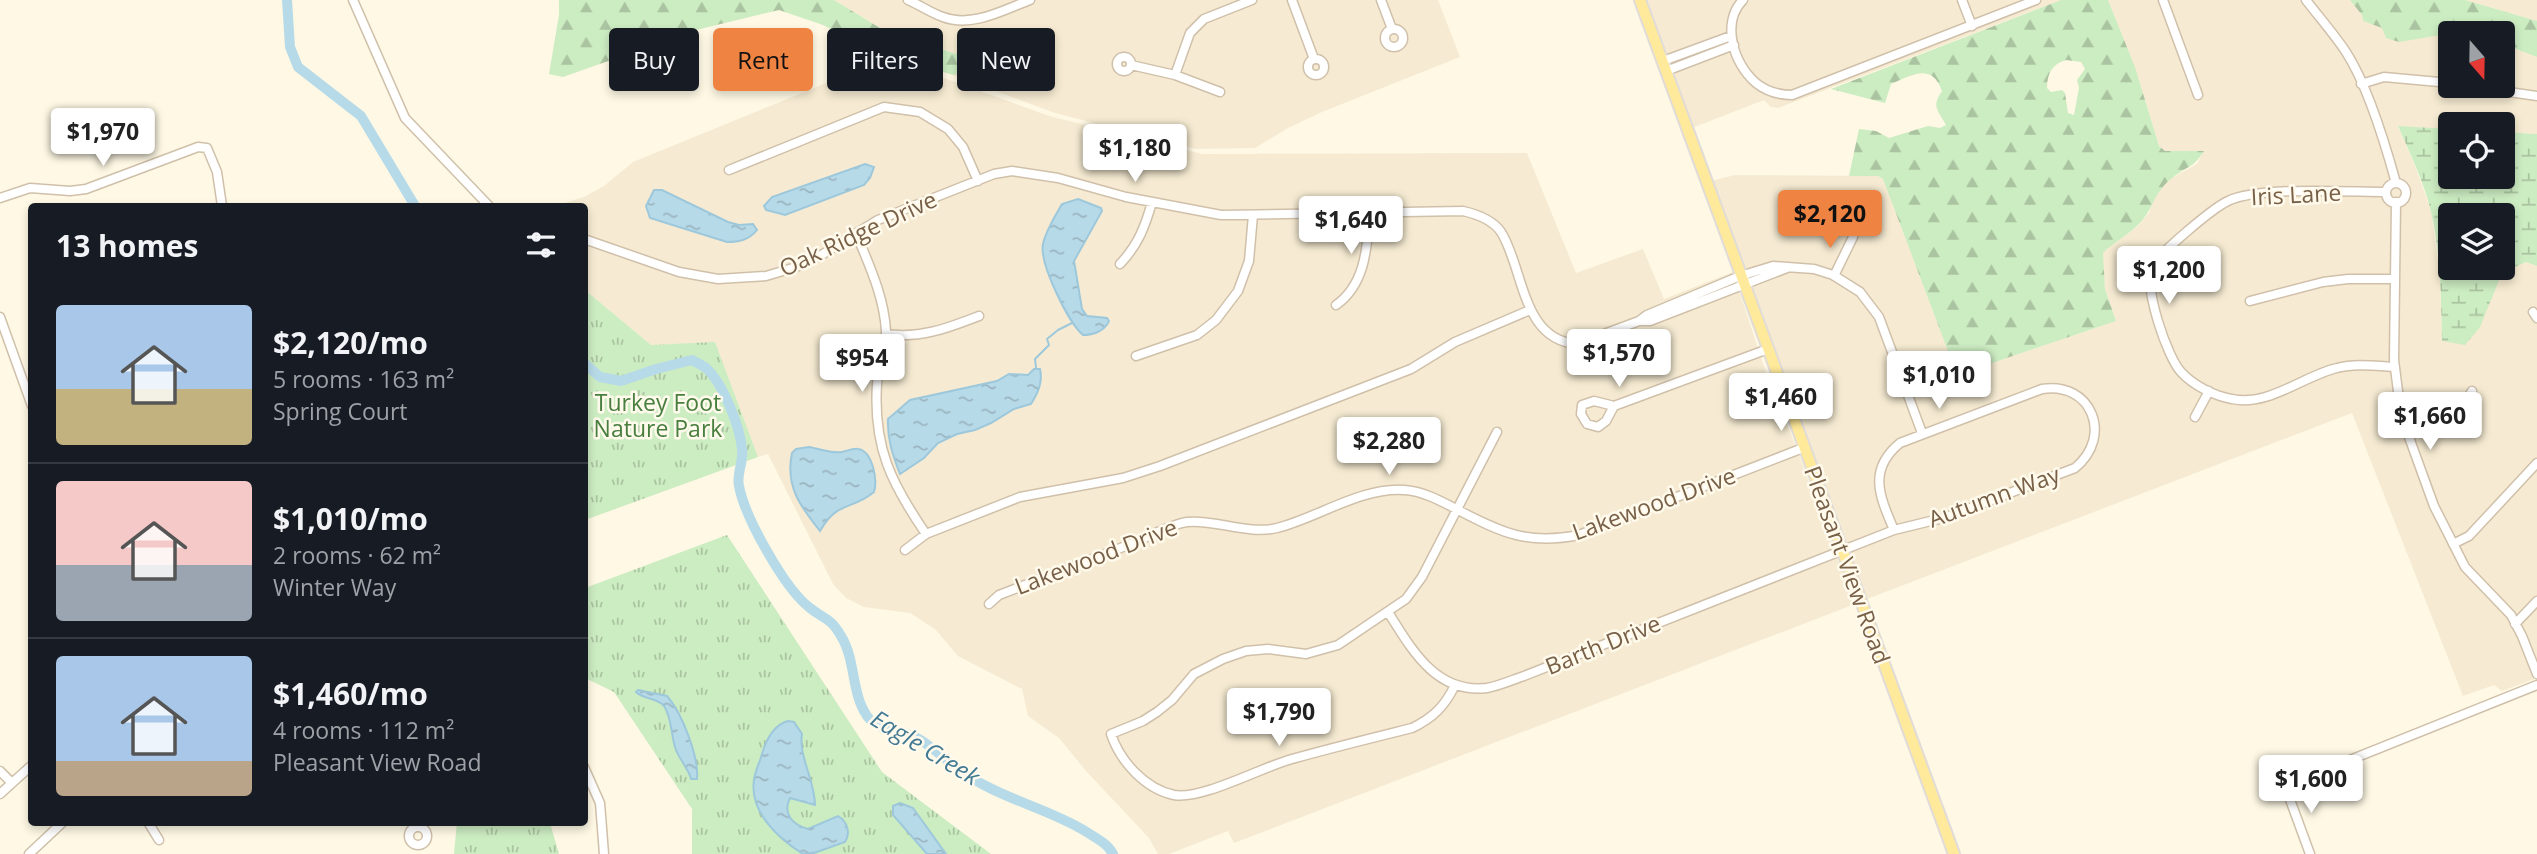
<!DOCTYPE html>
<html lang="en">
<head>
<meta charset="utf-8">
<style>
	body { margin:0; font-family:"Open Sans",sans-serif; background:#242831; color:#f1f3f6; height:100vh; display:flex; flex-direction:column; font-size:26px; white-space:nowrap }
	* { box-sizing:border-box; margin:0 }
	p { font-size:23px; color:#9ea1a6 }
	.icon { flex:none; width:38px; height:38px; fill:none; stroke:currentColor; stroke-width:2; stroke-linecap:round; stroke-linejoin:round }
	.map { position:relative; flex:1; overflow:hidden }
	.details { position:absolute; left:28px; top:203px; width:560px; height:623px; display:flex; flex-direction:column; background:#171b24; border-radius:7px; box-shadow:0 4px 10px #0003 }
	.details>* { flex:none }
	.hud { position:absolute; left:609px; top:28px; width:665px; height:63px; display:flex; gap:14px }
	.needle { width:46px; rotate:160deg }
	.buttons { position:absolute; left:2438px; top:21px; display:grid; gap:14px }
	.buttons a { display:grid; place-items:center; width:77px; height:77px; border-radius:7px; background:#171b24; box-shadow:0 4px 10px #0003; font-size:35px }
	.price { position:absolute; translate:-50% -60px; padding:0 16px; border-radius:7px; background:#fff; color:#222; font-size:23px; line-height:46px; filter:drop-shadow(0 2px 4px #0008) }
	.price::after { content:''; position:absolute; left:50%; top:42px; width:21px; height:16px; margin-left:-10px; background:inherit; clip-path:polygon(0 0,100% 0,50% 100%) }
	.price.active { background:#ef8342; color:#111 }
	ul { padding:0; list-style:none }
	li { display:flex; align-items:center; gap:21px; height:175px; padding:0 28px }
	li+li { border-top:2px solid #363941 }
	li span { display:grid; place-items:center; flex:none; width:196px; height:140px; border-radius:7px; color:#555 }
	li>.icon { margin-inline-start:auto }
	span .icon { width:84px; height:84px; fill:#fffc; stroke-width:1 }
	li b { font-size:30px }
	h2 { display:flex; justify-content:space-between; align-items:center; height:84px; padding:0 28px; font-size:30px }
	.chip { padding:0 24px; border-radius:7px; background:#171b24; box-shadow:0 4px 10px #0003; font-size:24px; line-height:63px }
	.chip.active { background:#ef8342; color:#111 }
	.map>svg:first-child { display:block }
	.residential { fill:#f6ebd2 }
	.grass { fill:url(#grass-tufts) }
	.forest { fill:url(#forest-firs); fill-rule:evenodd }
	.wetland { fill:url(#wetland-marsh); fill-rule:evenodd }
	.water { fill:url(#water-ripples); stroke:#9dc8db; stroke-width:2 }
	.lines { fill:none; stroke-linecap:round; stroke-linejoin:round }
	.stream { stroke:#9dc8db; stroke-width:2 }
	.river { stroke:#b7dae9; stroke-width:10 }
	.minor-casing { stroke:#d0c0aa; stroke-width:11 }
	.major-casing { stroke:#e1dcd7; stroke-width:14 }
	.minor { stroke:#fff; stroke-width:8 }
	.major { stroke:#ffe99a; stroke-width:10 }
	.labels { text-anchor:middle; stroke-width:5; stroke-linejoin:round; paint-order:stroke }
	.street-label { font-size:23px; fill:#786048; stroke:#fffaec }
	.park-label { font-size:23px; fill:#487f3f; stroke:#fffaec }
	.water-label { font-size:24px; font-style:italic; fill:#427a94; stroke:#fffaec }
</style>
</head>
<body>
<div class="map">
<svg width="2537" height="854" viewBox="0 0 2537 854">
	<defs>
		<pattern id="grass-tufts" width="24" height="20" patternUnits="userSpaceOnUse" patternTransform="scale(1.75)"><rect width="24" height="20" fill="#ccecc2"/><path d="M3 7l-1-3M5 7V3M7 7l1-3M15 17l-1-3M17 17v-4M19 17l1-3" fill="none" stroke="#aac3a0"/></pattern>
		<pattern id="forest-firs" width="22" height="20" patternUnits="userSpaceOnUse" patternTransform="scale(1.75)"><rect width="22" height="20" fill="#ccecc2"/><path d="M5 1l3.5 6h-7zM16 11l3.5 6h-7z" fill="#aac3a0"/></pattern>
		<pattern id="wetland-marsh" width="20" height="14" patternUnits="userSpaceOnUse" patternTransform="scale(1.75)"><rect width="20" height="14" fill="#ccecc2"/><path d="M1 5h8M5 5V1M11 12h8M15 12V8" fill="none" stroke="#aac3a0"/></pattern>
		<pattern id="water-ripples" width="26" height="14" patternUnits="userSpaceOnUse" patternTransform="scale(1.75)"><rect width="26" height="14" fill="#b7dae9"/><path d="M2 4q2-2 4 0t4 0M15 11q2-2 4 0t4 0" fill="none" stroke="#9ab4bf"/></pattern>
	</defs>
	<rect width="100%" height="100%" fill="#fef8e4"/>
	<!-- residential -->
	<path class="residential" d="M834 0H1438L1460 57 1322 112 1288 128 1255 148 1196 149 1055 113 953 75 990 60 953 53 880 28Z
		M1645 0H2061L1778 108 1771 107 1764 100 1692 128Z
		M2108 0H2350L2362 15 2363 21 2382 28 2433 36 2450 34V86H2502L2503 44 2537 57V134L2503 132 2502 124H2450V129L2398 127 2415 166 2431 211 2440 275 2442 341 2502 273 2526 262 2537 266V678L2502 691 2494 685 2463 696 2352 413 1867 599 1775 359 1764 319 1711 181 1735 175 1878 176 1883 179 1957 375 2116 321 2105 289 2102 253 2138 226 2149 213 2154 196 2172 178 2197 164 2203 152 2165 151 2159 146 2135 67Z
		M2465 0H2537V21L2468 1Z
		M883 60 902 63 1049 116 1202 154 1527 153 1576 273 1643 249 1664 299 1733 272 1776 403 1779 402 1855 604 1234 843 1228 831 1169 854H1158L1149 838 1087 772 1059 738 1028 716 1022 689 958 656 935 629 910 613 864 607 846 598 833 584 768 454 758 457 715 343 651 345 585 290 584 206H555L584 197 604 186 633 162Z"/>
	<!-- grass -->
	<path class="grass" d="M585 290 651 345 715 342 758 457 585 520Z
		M727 535 882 772 991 854H692V809L614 692 585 678V588Z
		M457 822 550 823 559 854H454Z"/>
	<!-- forest -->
	<path class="forest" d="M559 0H834L880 28 953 53 991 60 953 75 880 52 823 25 779 10 696 30 563 77 549 74 559 15Z
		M2061 0H2108L2135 67 2159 146 2165 151H2204C2194 168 2185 167 2171 179 2153 194 2154 207 2141 222 2130 234 2114 242 2103 253L2105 289 2116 321 1957 375 1883 179 1878 176H1849L1859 129 1876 131 1889 138 1928 126 1940 128 1946 125C1938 110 1931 107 1942 91 1932 62 1912 75 1891 84L1885 103 1831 89ZM2066 60 2081 62 2085 69 2077 80 2079 88 2074 115 2068 113 2065 93 2062 90 2051 92 2047 88C2047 74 2052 64 2066 60Z
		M2350 0H2465L2537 21V57L2503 44 2502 33 2459 32 2399 42 2386 38 2382 28 2363 21 2362 15Z"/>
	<!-- wetland -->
	<path class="wetland" d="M2398 126 2450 129V177H2502L2503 132 2537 134V266L2526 262 2502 273 2480 327 2465 345 2442 341C2441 298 2441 254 2431 212 2424 182 2410 154 2398 126ZM2450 215H2502V268H2450Z"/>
	<!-- water -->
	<path class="water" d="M865 164 874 167 870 178 864 185 785 215 766 210 764 206 772 197Z
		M654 190H662L728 222 739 225 753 224 757 230C749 240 739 242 727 242L650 218 646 206Z
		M1078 199 1101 208 1102 211 1074 261 1082 309 1087 316 1107 318 1109 321C1105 331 1093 335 1083 335 1068 322 1039 263 1043 244 1046 230 1055 216 1062 204Z
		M1034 369H1040C1043 382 1038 393 1031 404L1014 409 991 423 975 430 957 434 938 443 924 458 900 474C893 456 887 439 888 419L910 400 997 381 1009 374 1028 375Z
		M809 447C820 449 832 454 842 452 847 451 853 448 858 449 873 451 878 482 874 492 851 511 838 500 820 531 800 506 785 486 792 453L796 449Z
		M638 690 667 696C682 713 699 757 697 779H691C689 770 680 760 676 750 671 737 672 717 664 706 657 697 644 700 636 692Z
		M788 721 794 722 802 734C798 755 815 781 815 805L790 798C782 814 793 825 808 829L838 816C847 821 851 833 845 842L814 853 803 854C779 839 749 812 754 780 755 771 760 762 762 754 766 740 774 725 788 721Z
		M900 803 913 808 946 854H927L893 815V806Z"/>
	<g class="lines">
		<!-- stream -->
		<path class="stream" d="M1036 368 1035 359 1049 345 1047 339 1058 330 1072 323"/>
		<!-- river -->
		<path class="river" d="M287 0 290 47 298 67 361 116 415 206
			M584 363 600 377 621 381 656 369 692 360C697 363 702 365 706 368 723 383 740 427 742 449 744 461 736 475 739 486 745 518 785 589 810 608 825 620 830 617 841 636 856 660 851 693 867 716 879 733 903 730 919 739 937 750 952 766 970 777 1006 800 1049 809 1085 831 1096 838 1107 843 1113 854"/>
		<!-- minor casing -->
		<g class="minor-casing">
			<path id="minor" d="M353 0 405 118 489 206
				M908 0C920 5 931 13 943 17 972 28 1003 10 1030 0
				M1292 0 1314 59
				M1381 0 1392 29
				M1743 0C1721 22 1733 64 1756 83 1766 91 1779 95 1792 95L2036 0
				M1962 0 1972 26
				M2163 0 2198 95
				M2306 0C2319 17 2334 34 2346 52 2368 86 2385 143 2396 183
				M1385 38a9 9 0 1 1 18 0a9 9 0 1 1-18 0Z
				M1117 64a7 7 0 1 1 14 0a7 7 0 1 1-14 0Z
				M1308 67a8 8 0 1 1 16 0a8 8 0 1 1-16 0Z
				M1663 61 1731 36
				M1131 65 1175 75 1220 92
				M1666 71 1734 45
				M1175 75 1190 33 1204 19 1252 0
				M2361 84 2384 77 2450 83
				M2468 86 2537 96
				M729 170 884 107 920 112 948 129 963 147 978 181
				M2386 193a10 10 0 1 1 20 0a10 10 0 1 1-20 0Z
				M2386 192C2349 192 2259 186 2228 201 2213 208 2159 253 2152 267 2143 286 2167 357 2181 372 2193 385 2214 396 2232 399 2268 407 2303 376 2337 368 2355 363 2376 366 2395 367
				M0 198 30 188 70 191 86 189 198 147 207 148 217 172 222 206
				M2396 202 2394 360 2401 415 2434 506 2465 567 2511 615 2522 636 2537 674
				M856 233C869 265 884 296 886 331 886 348 878 366 877 384 873 447 891 483 926 534
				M584 239 679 272 718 279 766 276 796 267 823 254 878 220 994 174 1012 171 1058 178 1126 197 1221 215 1463 211C1476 214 1493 220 1501 232 1524 268 1521 340 1577 344L1639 321 1647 315 1740 276 1773 266 1814 269 1833 275 1860 292 1879 317 1922 433
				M1120 264C1138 245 1145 227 1152 202
				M1834 276 1853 237
				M2250 301 2323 282 2348 279H2395
				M1336 305C1366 284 1367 246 1370 213
				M2533 312 2537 318
				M0 317 32 406
				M1639 321H1650L1787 268
				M886 334C920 339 948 328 979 316
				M1136 356 1197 335 1216 320 1238 291 1249 261 1253 215
				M1614 406 1606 421 1598 427 1587 424 1581 414 1582 405 1594 401 1614 406 1768 349
				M2195 417 2209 391
				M2408 434C2441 423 2454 422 2472 391
				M2453 544 2469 536 2537 463
				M905 550 926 534 1020 497 1123 478 1160 466 1411 369 1455 342 1530 310
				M989 604 999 595C1043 578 1088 561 1133 543 1148 537 1172 524 1187 522 1215 519 1248 535 1277 528 1317 518 1361 487 1404 490 1423 491 1441 501 1458 510 1502 533 1528 545 1579 535L1803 448
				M1388 612C1411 648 1435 694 1487 688 1499 686 1512 680 1524 676L1894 530 1947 517 2075 468C2114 436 2091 381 2042 389L1900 443C1867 470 1880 497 1894 530
				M2515 624 2537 601
				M1455 685C1445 706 1433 718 1412 728 1372 738 1331 748 1292 759 1262 767 1202 800 1174 795 1145 789 1120 761 1111 734L1143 721 1157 712 1172 700 1194 674 1223 659 1246 651 1268 649 1306 654 1338 645 1406 599 1422 577 1497 432
				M584 767 600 803 604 854
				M0 771 12 783
				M0 794 32 765
				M148 822 159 840
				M409 836a9 9 0 1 1 18 0a9 9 0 1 1-18 0Z
				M29 854 63 822
				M2310 854 2285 786 2537 685"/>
		</g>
		<!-- major casing -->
		<g class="major-casing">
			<path id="major" d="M1640 0 1954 854"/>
		</g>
		<!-- minor -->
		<use href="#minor" class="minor"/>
		<!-- major -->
		<use href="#major" class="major"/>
	</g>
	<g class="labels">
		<!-- street labels -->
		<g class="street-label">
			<text transform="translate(2296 195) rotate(-3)" y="8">Iris Lane</text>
			<text transform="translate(858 234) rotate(-25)" y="8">Oak Ridge Drive</text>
			<text transform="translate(1994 497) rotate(-20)" y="8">Autumn Way</text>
			<text transform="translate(1654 504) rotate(-20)" y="8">Lakewood Drive</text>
			<text transform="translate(1096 557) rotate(-21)" y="8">Lakewood Drive</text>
			<text transform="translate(1847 565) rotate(70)" y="8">Pleasant View Road</text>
			<text transform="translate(1603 645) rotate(-22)" y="8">Barth Drive</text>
		</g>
		<!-- park labels -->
		<g class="park-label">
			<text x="658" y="411">Turkey Foot<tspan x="658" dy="26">Nature Park</tspan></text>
		</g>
		<!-- water labels -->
		<g class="water-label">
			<text transform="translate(925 748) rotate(31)" y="8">Eagle Creek</text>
		</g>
	</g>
</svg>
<div class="buttons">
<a><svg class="needle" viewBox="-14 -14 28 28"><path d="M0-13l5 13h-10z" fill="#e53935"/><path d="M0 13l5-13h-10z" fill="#9ea1a6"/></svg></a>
<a><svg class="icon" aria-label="locate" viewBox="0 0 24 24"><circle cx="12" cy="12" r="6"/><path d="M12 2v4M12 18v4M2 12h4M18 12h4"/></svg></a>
<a><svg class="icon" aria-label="layers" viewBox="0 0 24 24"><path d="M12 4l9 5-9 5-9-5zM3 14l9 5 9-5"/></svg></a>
</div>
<b class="price" style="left:103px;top:168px">$1,970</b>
<b class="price" style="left:1135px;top:184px">$1,180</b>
<b class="price active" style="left:1830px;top:250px">$2,120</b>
<b class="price" style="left:1351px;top:256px">$1,640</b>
<b class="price" style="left:2169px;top:306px">$1,200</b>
<b class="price" style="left:1619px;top:389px">$1,570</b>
<b class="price" style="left:862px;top:394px">$954</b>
<b class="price" style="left:1939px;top:411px">$1,010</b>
<b class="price" style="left:1781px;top:433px">$1,460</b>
<b class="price" style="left:2430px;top:452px">$1,660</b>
<b class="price" style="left:1389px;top:477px">$2,280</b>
<b class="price" style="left:1279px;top:748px">$1,790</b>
<b class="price" style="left:2311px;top:815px">$1,600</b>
<div class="hud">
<a class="chip">Buy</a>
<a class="chip active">Rent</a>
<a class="chip">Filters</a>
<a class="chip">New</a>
</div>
<section class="details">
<h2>13 homes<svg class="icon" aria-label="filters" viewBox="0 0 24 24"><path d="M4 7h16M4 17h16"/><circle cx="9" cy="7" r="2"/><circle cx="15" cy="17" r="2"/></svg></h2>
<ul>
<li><span style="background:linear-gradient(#a9c7e8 60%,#c2b280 0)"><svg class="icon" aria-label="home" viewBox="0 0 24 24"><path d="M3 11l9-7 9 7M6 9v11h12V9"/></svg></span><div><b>$2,120/mo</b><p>5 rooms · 163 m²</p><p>Spring Court</p></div></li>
<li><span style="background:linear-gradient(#f6c9c9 60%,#9aa5b1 0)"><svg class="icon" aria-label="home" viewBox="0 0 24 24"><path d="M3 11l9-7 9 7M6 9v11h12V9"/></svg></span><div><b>$1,010/mo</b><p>2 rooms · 62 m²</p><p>Winter Way</p></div></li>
<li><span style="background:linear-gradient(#a9c7e8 75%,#b9a48a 0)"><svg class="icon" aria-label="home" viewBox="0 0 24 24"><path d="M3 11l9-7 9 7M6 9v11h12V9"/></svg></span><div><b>$1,460/mo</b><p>4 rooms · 112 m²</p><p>Pleasant View Road</p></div></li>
</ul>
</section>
</div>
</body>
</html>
